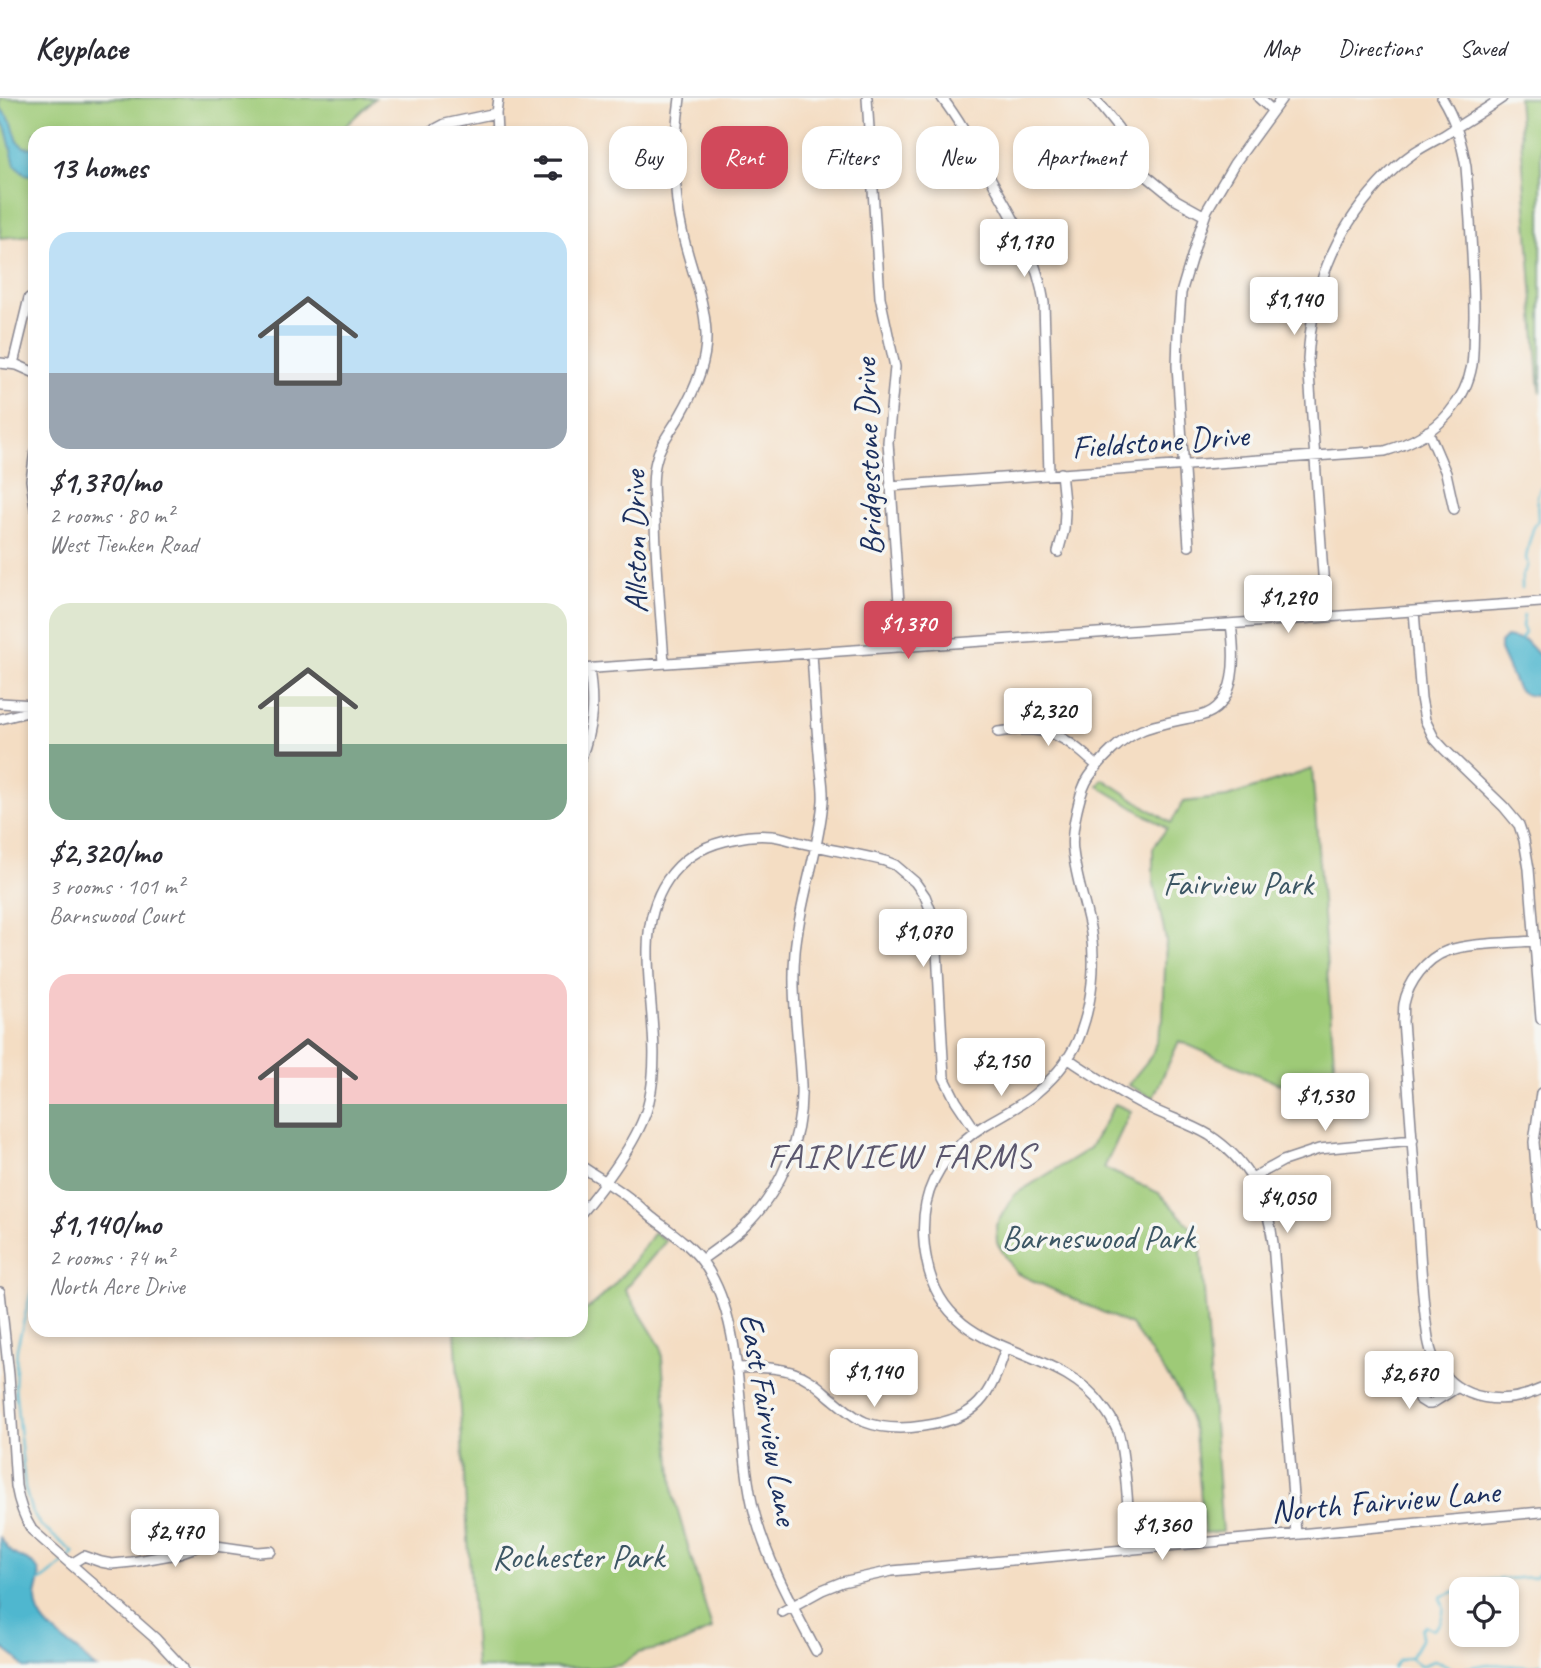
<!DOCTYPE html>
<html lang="en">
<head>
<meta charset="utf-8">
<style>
	body { margin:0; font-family:Caveat,sans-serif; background:#f2f2f3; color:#2b2b33; height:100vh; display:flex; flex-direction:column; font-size:26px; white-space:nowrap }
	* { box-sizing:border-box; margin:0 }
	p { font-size:23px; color:#7c7c81 }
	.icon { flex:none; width:38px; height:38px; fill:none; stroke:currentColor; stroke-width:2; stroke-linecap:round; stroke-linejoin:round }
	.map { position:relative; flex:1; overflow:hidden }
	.drawer { position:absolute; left:28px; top:28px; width:560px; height:1211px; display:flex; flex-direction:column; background:#fff; border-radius:21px; box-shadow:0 4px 10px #0003 }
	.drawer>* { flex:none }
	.hud { position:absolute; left:609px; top:28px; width:665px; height:63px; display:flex; gap:14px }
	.fabs { position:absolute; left:1449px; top:1479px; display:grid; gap:14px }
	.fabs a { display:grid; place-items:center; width:70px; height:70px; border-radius:14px; background:#fff; box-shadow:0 4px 10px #0003; font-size:35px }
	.price { position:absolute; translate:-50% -60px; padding:0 16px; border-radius:7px; background:#fff; color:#222; font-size:23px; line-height:46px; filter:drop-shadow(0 2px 4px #0008) }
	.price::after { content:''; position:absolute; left:50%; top:42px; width:21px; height:16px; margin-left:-10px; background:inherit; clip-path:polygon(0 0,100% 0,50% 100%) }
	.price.on { background:#d1495b; color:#fff }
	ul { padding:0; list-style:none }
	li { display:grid; align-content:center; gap:14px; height:371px; padding:0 21px }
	li span { display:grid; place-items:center; height:217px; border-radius:21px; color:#555 }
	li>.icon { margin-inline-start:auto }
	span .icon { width:126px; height:126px; fill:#fffc; stroke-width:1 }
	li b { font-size:30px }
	h2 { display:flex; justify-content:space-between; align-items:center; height:84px; padding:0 21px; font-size:30px }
	.tag { padding:0 24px; border-radius:21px; background:#fff; box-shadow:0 4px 10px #0003; font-size:24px; line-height:63px }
	.tag.on { background:#d1495b; color:#fff }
	header { display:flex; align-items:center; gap:42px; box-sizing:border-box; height:98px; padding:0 35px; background:#fff; border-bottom:2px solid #e1e1e2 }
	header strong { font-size:33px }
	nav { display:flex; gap:38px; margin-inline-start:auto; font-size:24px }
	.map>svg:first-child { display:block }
	.green { fill:#9eca77; stroke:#5c7c6a; stroke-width:2 }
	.water { fill:#50b7cf; stroke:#367396; stroke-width:2 }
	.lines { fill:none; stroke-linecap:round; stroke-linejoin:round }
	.stream { stroke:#50b7cf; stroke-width:2.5 }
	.minor-casing { stroke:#888690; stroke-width:12 }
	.minor { stroke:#fff; stroke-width:9 }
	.labels { text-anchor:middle; stroke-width:7; stroke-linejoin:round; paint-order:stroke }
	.street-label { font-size:33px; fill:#1b2f5e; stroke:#f6f6f2 }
	.park-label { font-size:33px; fill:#3c5664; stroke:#f6f6f2 }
	.neighbourhood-label { font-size:35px; letter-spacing:2px; fill:#5b576e; stroke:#f6f6f2 }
</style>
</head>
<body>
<header>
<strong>Keyplace</strong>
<nav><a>Map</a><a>Directions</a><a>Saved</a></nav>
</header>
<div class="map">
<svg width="1541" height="1570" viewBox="0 0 1541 1570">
	<rect width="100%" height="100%" fill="#f6f6f2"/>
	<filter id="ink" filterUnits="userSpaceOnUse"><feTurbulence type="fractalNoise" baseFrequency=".0143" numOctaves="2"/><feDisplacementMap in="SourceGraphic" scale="14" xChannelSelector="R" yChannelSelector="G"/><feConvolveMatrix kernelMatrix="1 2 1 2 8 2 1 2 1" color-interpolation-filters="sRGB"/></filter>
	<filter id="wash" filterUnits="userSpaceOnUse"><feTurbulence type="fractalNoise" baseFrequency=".00686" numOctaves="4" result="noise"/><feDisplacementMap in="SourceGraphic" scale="28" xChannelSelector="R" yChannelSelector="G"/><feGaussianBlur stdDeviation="1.57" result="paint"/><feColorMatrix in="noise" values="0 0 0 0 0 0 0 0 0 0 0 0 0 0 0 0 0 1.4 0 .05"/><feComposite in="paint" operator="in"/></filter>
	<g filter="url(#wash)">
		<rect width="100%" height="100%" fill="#f4ddc3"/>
		<!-- green -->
		<path class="green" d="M0 0H375L338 35H35V137L0 140Z
			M1518 0H1541V295L1539 284Z
			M1312 671 1335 976 1279 986 1179 943 1153 1000 1128 987 1152 957 1163 921 1166 842 1153 781V750L1167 730 1098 688 1103 681 1171 725 1183 704 1227 699Z
			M1115 1006 1131 1013 1104 1070 1159 1095 1200 1139 1222 1434 1204 1435 1195 1335 1181 1297 1131 1227 1016 1175 997 1145 996 1127 1014 1097 1090 1050Z
			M654 1134 666 1143 625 1191 661 1249 674 1400 712 1531 680 1546 638 1555 621 1567 595 1570H476L455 1232H479L530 1244 551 1232H581V1215C609 1199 636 1161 654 1134Z"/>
		<!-- water -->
		<path class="water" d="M0 9 12 25 18 44 24 49 35 50V78L25 76 15 67 6 31 0 20Z
			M1506 539 1526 543 1541 559V597C1533 599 1522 597 1517 590L1500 552V545Z
			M0 1439C5 1446 7 1451 14 1456 21 1461 32 1462 37 1470 44 1481 35 1490 36 1502 37 1527 63 1541 80 1555 86 1560 89 1566 96 1570H24L16 1560 0 1548Z"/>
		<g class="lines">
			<!-- stream -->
			<path class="stream" d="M1522 490V478L1528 467 1526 460 1529 445 1533 431 1538 422 1537 398 1541 389
				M1521 541 1525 535 1522 528 1524 517
				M35 1178 17 1250 15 1288 25 1390 31 1412 40 1427 74 1455C65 1463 49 1479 40 1483
				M1462 1491 1475 1483 1534 1479 1541 1473
				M1410 1560 1419 1567H1424L1433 1563 1440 1564 1452 1570
				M1393 1570 1398 1563 1411 1559 1421 1542 1422 1530 1425 1528 1433 1532C1442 1526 1447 1510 1440 1501L1441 1499 1461 1491
				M1465 1570 1488 1566 1531 1569 1541 1566"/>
		</g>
	</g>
	<g filter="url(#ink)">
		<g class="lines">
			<!-- minor casing -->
			<g class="minor-casing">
				<path id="minor" d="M867 0 880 199 895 269 888 344 902 549
					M942 0C962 26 976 54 992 83 1015 124 1037 158 1044 205L1049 376
					M1094 0 1118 30 1134 62 1143 75 1176 102 1205 118
					M1259 0 1272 12
					M428 35 445 26 496 15
					M497 35 496 15 498 0
					M0 265 17 267 35 275
					M13 266 29 200
					M1428 333 1446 375 1454 411
					M35 353 31 382 35 410
					M890 388 1385 353C1409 346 1433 334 1449 315 1460 302 1469 284 1472 267 1474 251 1473 235 1474 219 1474 169 1470 119 1466 69 1462 45 1455 21 1442 0
					M1189 448 1177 268 1178 235 1181 195 1199 135 1207 112 1234 66 1282 0
					M1058 454 1064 432 1065 414 1061 375
					M1414 513 1421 600 1425 622 1434 640 1444 651 1504 709 1519 727 1524 742 1529 771 1541 921
					M1326 519 1308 261C1312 192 1332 137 1379 86 1390 74 1402 63 1415 54 1424 48 1434 43 1443 38 1463 25 1483 13 1502 0
					M664 565C661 517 656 470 655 422 654 402 651 382 656 363 660 345 672 332 681 316 695 292 707 265 706 236 705 201 689 167 682 133 672 90 674 43 680 0
					M581 571 1541 504
					M0 605 35 607
					M0 621 35 612
					M998 634C1047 627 1062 635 1097 668
					M581 660C593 627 594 605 589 571
					M1534 843C1510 845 1469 845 1447 853 1426 860 1408 885 1404 906 1403 912 1404 918 1403 923 1408 987 1413 1051 1417 1115 1420 1148 1421 1182 1425 1216 1427 1233 1428 1252 1437 1267 1459 1304 1505 1308 1541 1291
					M1067 960C1093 977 1118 994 1146 1008 1167 1019 1189 1025 1209 1037 1248 1062 1268 1101 1273 1145L1296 1436
					M1541 995 1534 1044 1541 1127
					M581 1068C598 1080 618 1090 634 1104 641 1109 647 1116 654 1121 671 1134 689 1146 702 1163 750 1227 734 1341 755 1417 768 1465 793 1509 816 1553
					M1252 1080 1283 1063 1319 1051 1413 1042
					M581 1115C604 1087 642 1037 649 1003 661 952 647 901 648 850 649 798 673 756 725 743 741 739 755 736 772 738 782 739 792 743 802 745 830 752 858 756 885 763L895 767 915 784 925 798 932 816 937 853 944 979 956 1003 976 1033
					M701 1162C715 1152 730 1142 743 1130 782 1093 803 1040 801 987 799 943 791 898 795 854 799 803 819 754 823 703 824 687 820 671 819 655 816 622 814 588 812 555
					M0 1194 9 1277 16 1388C19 1405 23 1418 32 1432L156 1541 183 1570
					M1436 1265 1418 1291 1419 1301 1427 1306H1431L1458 1289
					M736 1270C760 1269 788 1268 809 1282 818 1287 826 1296 834 1302 844 1310 853 1319 865 1324 883 1331 904 1331 923 1328 979 1320 989 1300 1006 1250
					M1131 1452C1129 1427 1128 1401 1125 1375 1123 1362 1122 1347 1118 1334 1114 1325 1109 1316 1103 1309 1056 1242 946 1264 927 1164 923 1145 922 1125 926 1105 933 1072 957 1044 985 1027 1002 1017 1021 1008 1036 995 1055 979 1073 958 1081 934 1092 903 1096 867 1091 835 1086 807 1076 781 1073 753 1071 740 1074 725 1077 712 1080 700 1082 689 1089 679 1102 660 1121 641 1142 632 1160 625 1181 622 1200 618 1239 609 1235 556 1231 526
					M71 1466 84 1458 101 1464 112 1466 132 1464 176 1456 199 1448 209 1447 258 1454 271 1453
					M782 1514 822 1492 842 1484 892 1473 1541 1414"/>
			</g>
			<!-- minor -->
			<use href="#minor" class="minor"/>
		</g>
	</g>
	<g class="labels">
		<!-- street labels -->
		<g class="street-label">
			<text transform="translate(1160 342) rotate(-4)" y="12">Fieldstone Drive</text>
			<text transform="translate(867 359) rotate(-92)" y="12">Bridgestone Drive</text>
			<text transform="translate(634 444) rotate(-91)" y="12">Allston Drive</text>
			<text transform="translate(770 1321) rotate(80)" y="12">East Fairview Lane</text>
			<text transform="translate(1385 1402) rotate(-5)" y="12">North Fairview Lane</text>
		</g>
		<!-- park labels -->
		<g class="park-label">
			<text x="1238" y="797">Fairview Park</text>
			<text x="1098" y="1151">Barneswood Park</text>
			<text x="578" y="1470">Rochester Park</text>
		</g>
		<!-- neighbourhood labels -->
		<g class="neighbourhood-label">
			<text x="901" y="1069">FAIRVIEW FARMS</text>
		</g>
	</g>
</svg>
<div class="fabs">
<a><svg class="icon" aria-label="locate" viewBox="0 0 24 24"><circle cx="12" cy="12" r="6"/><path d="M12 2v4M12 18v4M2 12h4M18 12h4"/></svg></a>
</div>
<b class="price" style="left:1024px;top:181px">$1,170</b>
<b class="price" style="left:1294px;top:239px">$1,140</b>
<b class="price" style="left:1288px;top:537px">$1,290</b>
<b class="price on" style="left:908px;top:563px">$1,370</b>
<b class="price" style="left:1048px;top:650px">$2,320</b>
<b class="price" style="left:923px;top:871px">$1,070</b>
<b class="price" style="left:1001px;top:1000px">$2,150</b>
<b class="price" style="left:1325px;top:1035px">$1,530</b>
<b class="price" style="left:1287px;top:1137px">$4,050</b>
<b class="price" style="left:874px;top:1311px">$1,140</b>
<b class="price" style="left:1409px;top:1313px">$2,670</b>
<b class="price" style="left:1162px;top:1464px">$1,360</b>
<b class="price" style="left:175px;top:1471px">$2,470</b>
<div class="hud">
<a class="tag">Buy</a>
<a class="tag on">Rent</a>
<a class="tag">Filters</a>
<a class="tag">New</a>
<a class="tag">Apartment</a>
</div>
<section class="drawer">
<h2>13 homes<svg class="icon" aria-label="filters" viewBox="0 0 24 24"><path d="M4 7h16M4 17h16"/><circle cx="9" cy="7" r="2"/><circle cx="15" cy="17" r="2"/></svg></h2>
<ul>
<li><span style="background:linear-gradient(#bfe0f5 65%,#9aa5b1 0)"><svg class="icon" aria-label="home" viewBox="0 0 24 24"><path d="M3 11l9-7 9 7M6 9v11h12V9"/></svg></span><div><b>$1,370/mo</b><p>2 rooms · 80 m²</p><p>West Tienken Road</p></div></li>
<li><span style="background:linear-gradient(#dfe7d0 65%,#7fa58c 0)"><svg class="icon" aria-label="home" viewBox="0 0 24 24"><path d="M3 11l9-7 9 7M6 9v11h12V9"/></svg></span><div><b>$2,320/mo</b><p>3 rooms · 101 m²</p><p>Barnswood Court</p></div></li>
<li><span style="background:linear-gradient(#f6c9c9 60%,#7fa58c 0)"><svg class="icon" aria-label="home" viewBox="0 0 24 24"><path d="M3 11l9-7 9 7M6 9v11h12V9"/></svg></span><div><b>$1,140/mo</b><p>2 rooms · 74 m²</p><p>North Acre Drive</p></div></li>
</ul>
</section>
</div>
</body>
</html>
